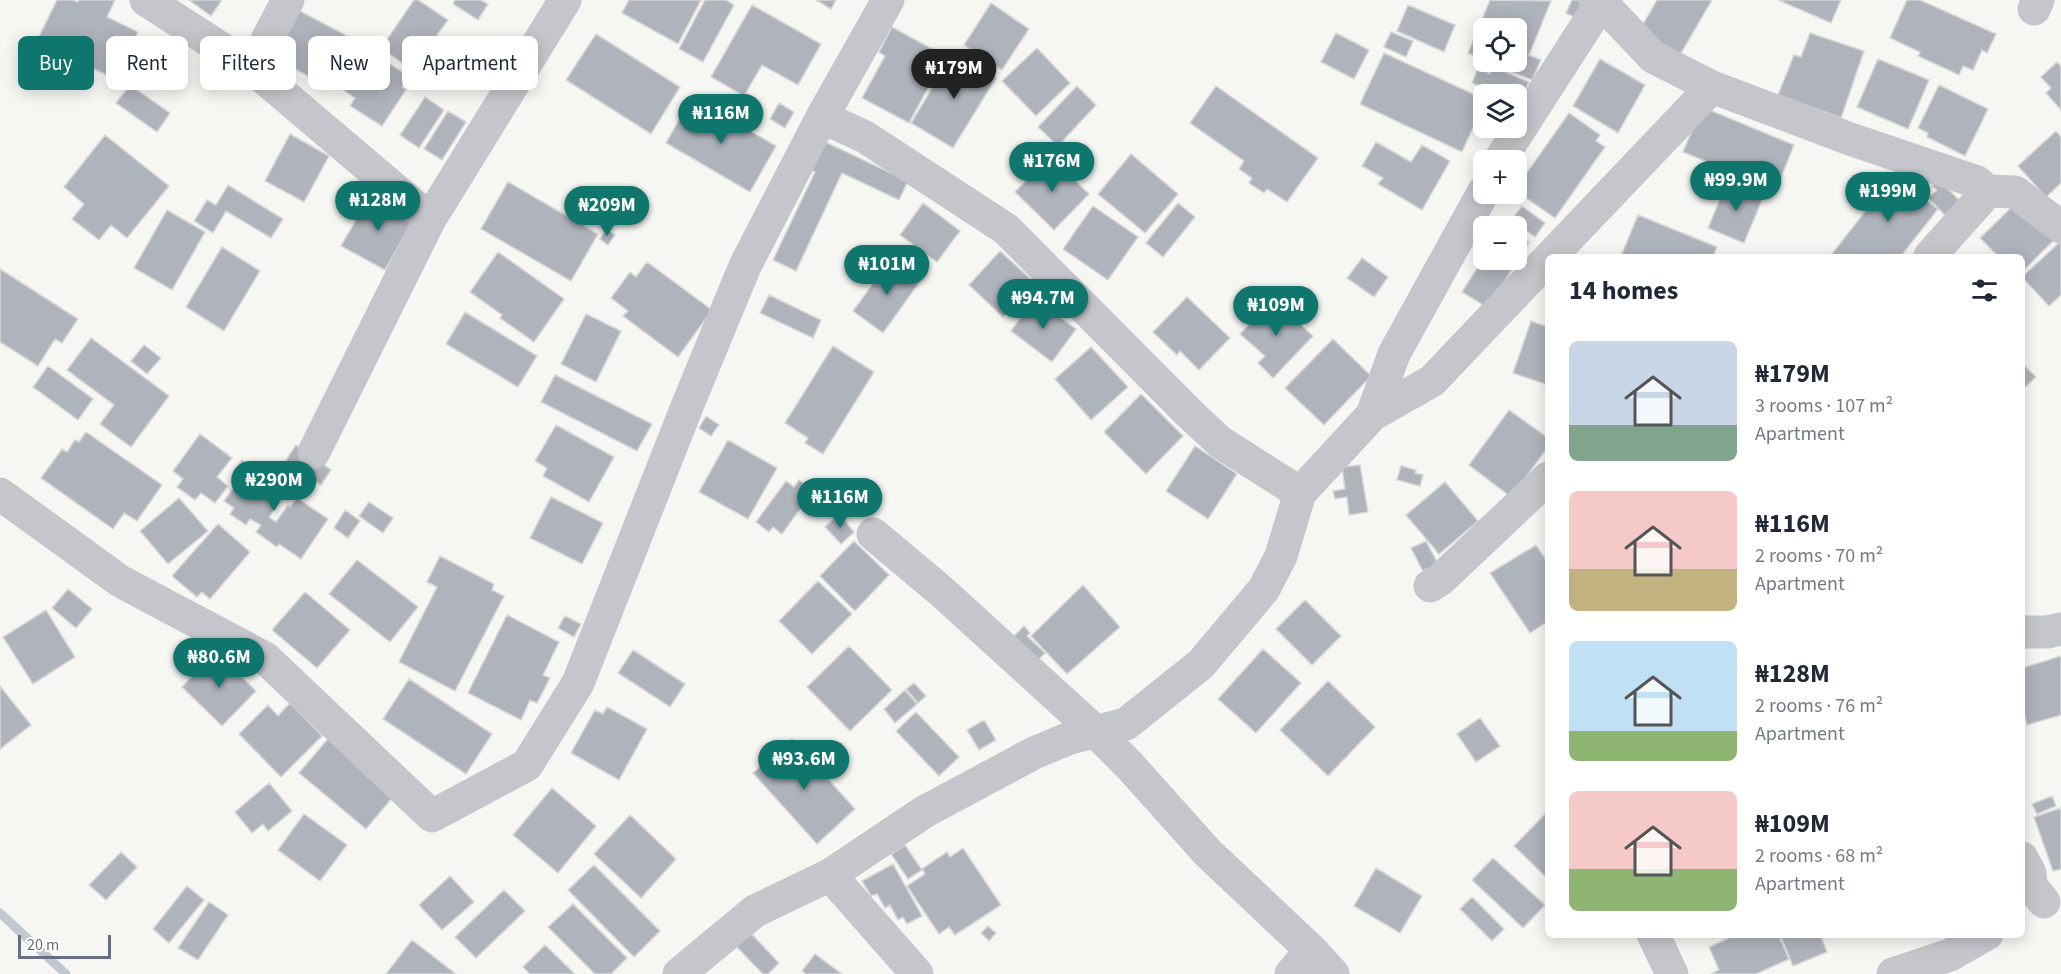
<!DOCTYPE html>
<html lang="en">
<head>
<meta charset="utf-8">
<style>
	body { margin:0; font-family:"Source Sans 3",sans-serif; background:#f6f6f7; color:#1f2937; height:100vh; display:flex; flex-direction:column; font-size:22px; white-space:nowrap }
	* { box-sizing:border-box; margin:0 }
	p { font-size:20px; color:#747a83 }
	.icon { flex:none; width:33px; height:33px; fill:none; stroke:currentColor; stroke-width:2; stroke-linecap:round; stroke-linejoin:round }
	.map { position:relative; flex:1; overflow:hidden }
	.details { position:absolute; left:1545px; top:254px; width:480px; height:684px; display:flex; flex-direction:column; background:#fff; border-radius:9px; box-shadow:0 3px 15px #0003 }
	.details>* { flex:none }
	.hud { position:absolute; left:18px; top:36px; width:570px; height:54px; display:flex; gap:12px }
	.controls { position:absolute; left:1473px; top:18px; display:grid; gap:12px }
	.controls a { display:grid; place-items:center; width:54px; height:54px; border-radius:9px; background:#fff; box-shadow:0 3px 15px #0003; font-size:30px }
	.scale { position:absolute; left:18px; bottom:15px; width:93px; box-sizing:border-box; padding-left:6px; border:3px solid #666f84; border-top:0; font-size:16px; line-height:21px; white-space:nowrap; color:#666f84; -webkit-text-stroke:4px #fff; paint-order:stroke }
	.price { position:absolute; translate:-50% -51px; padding:0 14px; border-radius:21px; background:#0f766e; color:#fff; font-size:20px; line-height:39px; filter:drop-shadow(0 2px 3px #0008) }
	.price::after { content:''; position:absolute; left:50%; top:36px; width:18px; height:14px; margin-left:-9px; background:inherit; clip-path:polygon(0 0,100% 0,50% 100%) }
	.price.current { background:#222; color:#fff }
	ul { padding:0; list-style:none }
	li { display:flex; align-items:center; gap:18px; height:150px; padding:0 24px }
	li span { display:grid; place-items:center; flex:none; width:168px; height:120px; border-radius:9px; color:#555 }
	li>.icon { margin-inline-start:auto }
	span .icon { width:72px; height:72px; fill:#fffc; stroke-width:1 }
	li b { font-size:26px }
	h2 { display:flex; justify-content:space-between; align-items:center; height:72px; padding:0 24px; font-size:26px }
	.chip { padding:0 21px; border-radius:9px; background:#fff; box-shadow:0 3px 15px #0003; font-size:21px; line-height:54px }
	.chip.current { background:#0f766e; color:#fff }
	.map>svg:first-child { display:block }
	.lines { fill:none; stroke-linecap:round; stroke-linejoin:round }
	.stream { stroke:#c1c8cf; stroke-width:9 }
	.building { fill:#afb3bb; stroke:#d7d8d6; stroke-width:1.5 }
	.minor { stroke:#c4c6cb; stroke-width:33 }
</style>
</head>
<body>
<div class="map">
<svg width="2061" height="974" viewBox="0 0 2061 974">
	<rect width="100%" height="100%" fill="#f6f6f3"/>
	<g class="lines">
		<!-- stream -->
		<path class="stream" d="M0 913 66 974"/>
	</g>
	<!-- building -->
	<path class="building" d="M57 0H72L78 2 79 0H115L107 17 138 32 115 79 37 41Z
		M189 0H222L211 16Z
		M414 0H418L448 20 437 35 464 53 440 89 381 48Z
		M455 0H481L488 4 478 20 453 4Z
		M629 0H701L678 44 622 13Z
		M705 0H726L734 5 703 62 679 49Z
		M816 0H836L831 9Z
		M1490 0 1551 1 1529 55 1541 60 1532 80 1488 62H1516V28H1484V60L1468 53Z
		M1572 0H1584L1580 20 1566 13Z
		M1657 0H1712L1680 55 1639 31Z
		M1778 0H1841L1831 23Z
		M1907 0H1920L1996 34 1987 53 1982 50 1973 70 1963 66 1959 75 1918 56 1920 52 1890 38Z
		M991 3 1029 29 1002 70 964 45Z
		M752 5 821 44 798 85 762 65 744 96 711 77Z
		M1408 5 1455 25 1444 52 1397 31Z
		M296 9 357 41 332 89 271 56Z
		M892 27 945 56 909 123 862 98 885 56 879 52Z
		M1391 32 1413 41 1406 57 1384 47Z
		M1336 33 1369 50 1354 79 1321 62Z
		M1810 33 1864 51 1841 118 1778 95 1794 55 1801 57Z
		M596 34 680 87 651 134 566 80Z
		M364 48 409 76 402 87 406 90 382 126 350 106 355 98 339 87Z
		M1037 48 1070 83 1036 116 1002 81Z
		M954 52 996 78 953 148 911 123Z
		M1384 53 1484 99V103L1462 152 1360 104Z
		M1600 59 1645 85 1618 133 1573 106Z
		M1878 59 1929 80 1908 129 1857 107Z
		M2057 62 2061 66V110L2046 93 2051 88 2041 77Z
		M1493 67 1529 82 1519 104 1516 102V94H1498L1472 83 1478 68 1490 74Z
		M130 85 170 113 157 132 116 103Z
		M1939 85 1988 109 1965 156 1927 137 1928 133 1918 128Z
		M1077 86 1096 105 1058 146 1038 127Z
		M1216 86 1318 158 1287 202 1267 189 1264 193 1249 183 1252 178 1239 169 1244 161 1190 123Z
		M425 97 444 110 419 148 400 135Z
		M692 97 776 146 750 192 666 143Z
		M779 103 794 112 785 128 770 119Z
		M1702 107 1794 145 1776 190 1683 152Z
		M448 111 466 122 442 160 424 149Z
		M1569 113 1600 135 1596 141 1605 147 1555 218 1516 191V188Z
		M2056 131 2061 137V183L2046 197 2018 166Z
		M290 134 329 156 304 202 265 181Z
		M105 135 169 186 127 238 111 225 99 240 72 219 84 204 64 187Z
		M823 141 908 181 899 200 842 173 796 271 773 260 815 172 810 169Z
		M1376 142 1411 162 1422 145 1450 161 1422 210 1378 184 1383 178 1362 166Z
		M1131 154 1178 194 1145 233 1098 194Z
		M1050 156 1089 194 1054 230 1015 192Z
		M1894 175 1938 209 1901 256H1832L1831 255Z
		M1728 180 1764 195 1744 243 1708 228Z
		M1939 180 1960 201 1945 215 1928 198 1937 190 1932 186Z
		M508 182 598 234 571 281 481 229Z
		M228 185 283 219 271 238 226 211 213 233 194 221 207 200 216 205Z
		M371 194 414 218 385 270 341 246Z
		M2019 200 2056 238 2022 272V256H1998L1980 238Z
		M923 203 960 231 937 262 900 235Z
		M1178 203 1195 217 1163 257 1146 243Z
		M1093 206 1138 237 1108 280 1063 249Z
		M1522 206 1545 223 1535 237 1512 219Z
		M167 210 205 232 172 290 134 268Z
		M1638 215 1717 247 1713 256H1621Z
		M606 229 615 235 608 245 600 239Z
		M1516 235 1529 242 1488 308 1462 292 1484 257V260H1516Z
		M2061 241V295L2049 306 2022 277Z
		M222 247 260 271 224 331 186 307Z
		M1000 251 1035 283 1003 317 969 285Z
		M498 252 564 299 534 342 500 318 502 315 470 292Z
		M1362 258 1388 277 1374 297 1347 278Z
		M891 259 921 280 883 333 853 311Z
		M647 262 712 310 678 357 623 316 628 311 611 298 630 272 636 277Z
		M0 269 78 319 62 343 55 339 38 366 0 342Z
		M769 295 821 320 813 338 760 313Z
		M1187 297 1230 338 1199 370 1180 351 1177 355 1153 332Z
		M1034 299 1076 329 1052 362 1011 331Z
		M1273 299 1313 336 1273 378 1258 363 1265 356 1240 334Z
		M465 312 537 356 518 387 446 344Z
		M586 314 621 331 596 382 561 364Z
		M1531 321 1548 327V385L1513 373Z
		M91 338 169 396 131 447 100 424 114 405 67 370Z
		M1333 339 1371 376 1324 425 1285 388Z
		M144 345 161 358 147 374 131 361Z
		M833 346 874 372 823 454 805 443 808 438 785 423Z
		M1091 347 1128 387 1091 420 1055 379Z
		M2022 363 2036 377 2022 390Z
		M48 366 93 399 78 420 33 387Z
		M555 375 652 424 637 451 541 402Z
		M1141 394 1183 436 1146 474 1104 432Z
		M1509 410 1548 438V447L1511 497 1469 465Z
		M706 416 719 425 711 436 699 428Z
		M556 425 614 457 589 502 543 476 547 468 535 461Z
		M86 432 162 485 137 521 124 513 113 529 41 478 62 449 67 452 75 440 79 442Z
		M200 434 232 458 217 477 228 486 215 503 201 493 195 500 177 487 183 479 173 471Z
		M728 440 777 468 748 519 699 492Z
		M296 445 331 470 321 485 286 460Z
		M1195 446 1237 474 1208 519 1166 491Z
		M242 460 287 490 269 517 276 522 288 505 290 507 297 498 328 519 301 559 279 544 277 547 256 532 261 525 250 519 246 525 230 514 234 508 224 501 242 476 234 471Z
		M1360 465 1368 512 1349 515 1347 497 1335 499 1333 491 1345 489 1342 467Z
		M1401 466 1416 470 1415 473 1423 475 1420 486 1397 480Z
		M799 480 814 490 782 534 773 527 769 532 756 522 786 481 794 487Z
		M1445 482 1478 521 1439 554 1406 515Z
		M551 497 603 523 582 564 530 538Z
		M179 498 208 531 168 564 140 531Z
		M369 502 393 518 383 533 359 516Z
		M345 510 360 521 348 538 334 528Z
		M839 514 854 532 841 544 825 527Z
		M218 524 250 552 210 599 202 592 197 597 172 576Z
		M854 541 889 575 855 611 820 576Z
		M1426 541 1438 564 1423 571 1411 548Z
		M1536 545 1548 563V621L1530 633 1490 573Z
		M440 556 494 584 492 590 504 596 455 691 399 662 437 587 427 582Z
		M357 560 418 607 390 642 329 594Z
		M818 581 852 614 812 654 779 621Z
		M1083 585 1120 627 1067 674 1031 636Z
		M68 589 92 609 76 628 52 608Z
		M305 592 350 630 317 668 272 630Z
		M1305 600 1341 636 1312 665 1276 629Z
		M46 610 75 657 33 684 3 637Z
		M507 615 559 642 543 675 550 678 537 703 530 700 521 720 468 693Z
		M565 616 581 624 574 637 558 628Z
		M1024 626 1030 633 1027 636 1045 653 1034 664 1010 640Z
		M212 641 218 647 203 662 197 656Z
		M849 646 892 690 850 731 807 687Z
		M1263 649 1301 683 1256 733 1218 699Z
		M633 650 685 684 670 707 618 673Z
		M216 651 256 691 222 726 182 687Z
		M2061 656V715L2027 725 2024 713 2022 714V668Z
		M409 679 492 734 466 774 383 719Z
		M1328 681 1375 727 1328 776 1280 730Z
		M914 683 926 696 918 703 906 689Z
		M0 686 31 725 0 749Z
		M905 690 917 704 895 723 884 709Z
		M290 703 322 736 281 777 239 734 268 705 278 716Z
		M607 707 647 729 619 780 571 753 595 710 603 714Z
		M916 712 959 757 939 776 896 731Z
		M1480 718 1500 746 1476 762 1457 734Z
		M984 720 996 740 979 750 967 730Z
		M331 735 398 791 366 829 299 773Z
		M792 739 855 809 817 844 753 773Z
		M269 783 292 811 268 831 263 824 252 833 235 812Z
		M552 788 596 826 558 873 513 835Z
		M2052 796 2056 806 2037 814 2032 804Z
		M2061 808V869L2053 871 2034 817Z
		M1548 811V879L1514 846Z
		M304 814 347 845 320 881 278 850Z
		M630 815 676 859 641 898 594 854Z
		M905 845 922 870 908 879 891 854Z
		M963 848 1001 905 955 935 949 927 939 934 907 886 925 874 922 869 947 852 950 857Z
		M121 852 137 867 106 900 89 885Z
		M1493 858 1545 905 1523 928 1472 880Z
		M893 864 922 916 907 924 903 917 898 920 890 905 885 908 877 894 871 896 862 881Z
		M594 865 660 931 634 957 568 890Z
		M1376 868 1422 896 1400 933 1354 906Z
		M450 876 474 902 442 930 419 905Z
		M187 886 204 900 169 943 153 929Z
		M504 890 525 911 476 958 455 937Z
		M1472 897 1504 929 1492 941 1460 909Z
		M209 902 228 915 198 960 178 948Z
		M573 904 627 958 611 974H595L548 927Z
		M988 926 996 933 989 941 981 933Z
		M745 927 779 963 768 974H763L731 941Z
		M1730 934H1778L1789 959 1756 974H1711L1719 970 1709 947 1731 937Z
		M1780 934H1820L1827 952 1793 966Z
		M412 940 456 974H386Z
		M545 945 575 974H530L523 967Z
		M815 954 842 974H806L802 971Z"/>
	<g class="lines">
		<!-- minor -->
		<path class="minor" d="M146 0 252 68 430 219
			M1595 0 1601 2 1653 57 1712 87 1850 139 1977 182 1988 191 2015 192 2061 227
			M2034 9 2038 0
			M252 68 288 0
			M822 117 865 137 1006 229 1191 415 1220 442 1300 493
			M1500 160 1603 0
			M1551 256 1712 87
			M1930 256 1988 191
			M1372 415 1394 354 1484 191
			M314 452 430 219 565 0
			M0 494 120 581 265 658 432 816 527 765 578 683 688 404 745 266 822 117 888 0
			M873 534 941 591 1096 732 1130 766 1208 853 1311 950 1333 974
			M1430 586 1441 579 1548 478
			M2022 632H2047L2061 629
			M2022 858 2030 873 2031 886 2044 902
			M830 875 924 812 1034 753 1070 738 1126 724 1201 664 1264 589 1281 556 1300 493 1372 415 1432 381 1548 259
			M1653 934 1672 974
			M679 974 755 911 830 875 917 974
			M1291 974 1311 950
			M1893 974 1950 955 1987 934"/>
	</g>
</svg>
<div class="controls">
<a><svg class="icon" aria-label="locate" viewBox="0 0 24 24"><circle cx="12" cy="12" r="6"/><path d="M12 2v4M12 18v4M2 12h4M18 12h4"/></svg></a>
<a><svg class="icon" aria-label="layers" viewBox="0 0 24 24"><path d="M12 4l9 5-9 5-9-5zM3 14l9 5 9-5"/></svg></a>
<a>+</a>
<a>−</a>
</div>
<div class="scale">20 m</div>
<b class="price current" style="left:954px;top:100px">₦179M</b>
<b class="price" style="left:721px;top:145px">₦116M</b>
<b class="price" style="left:1052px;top:193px">₦176M</b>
<b class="price" style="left:1736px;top:212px">₦99.9M</b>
<b class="price" style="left:1888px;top:223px">₦199M</b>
<b class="price" style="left:378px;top:232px">₦128M</b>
<b class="price" style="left:607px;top:237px">₦209M</b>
<b class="price" style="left:887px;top:296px">₦101M</b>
<b class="price" style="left:1043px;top:330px">₦94.7M</b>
<b class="price" style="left:1276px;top:337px">₦109M</b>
<b class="price" style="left:274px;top:512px">₦290M</b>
<b class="price" style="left:840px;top:529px">₦116M</b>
<b class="price" style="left:219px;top:689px">₦80.6M</b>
<b class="price" style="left:804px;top:791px">₦93.6M</b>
<div class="hud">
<a class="chip current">Buy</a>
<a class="chip">Rent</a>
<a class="chip">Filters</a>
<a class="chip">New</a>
<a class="chip">Apartment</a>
</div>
<section class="details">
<h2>14 homes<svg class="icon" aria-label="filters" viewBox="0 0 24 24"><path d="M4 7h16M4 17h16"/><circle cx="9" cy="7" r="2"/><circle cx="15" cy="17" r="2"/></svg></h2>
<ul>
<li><span style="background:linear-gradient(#c9d6e8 70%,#7fa58c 0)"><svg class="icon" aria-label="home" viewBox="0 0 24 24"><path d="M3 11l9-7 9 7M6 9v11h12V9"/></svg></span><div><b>₦179M</b><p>3 rooms · 107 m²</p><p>Apartment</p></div></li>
<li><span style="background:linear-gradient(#f6c9c9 65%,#c2b280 0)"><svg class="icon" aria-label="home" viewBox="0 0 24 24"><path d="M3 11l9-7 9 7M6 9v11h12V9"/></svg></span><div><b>₦116M</b><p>2 rooms · 70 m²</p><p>Apartment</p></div></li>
<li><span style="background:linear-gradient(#bfe0f5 75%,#8fb573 0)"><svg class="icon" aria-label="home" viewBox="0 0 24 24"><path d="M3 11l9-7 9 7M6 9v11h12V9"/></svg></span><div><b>₦128M</b><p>2 rooms · 76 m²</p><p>Apartment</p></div></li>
<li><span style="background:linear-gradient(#f6c9c9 65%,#8fb573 0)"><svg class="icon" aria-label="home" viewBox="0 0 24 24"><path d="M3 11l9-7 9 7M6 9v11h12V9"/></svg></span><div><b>₦109M</b><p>2 rooms · 68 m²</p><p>Apartment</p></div></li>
</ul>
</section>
</div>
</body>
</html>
